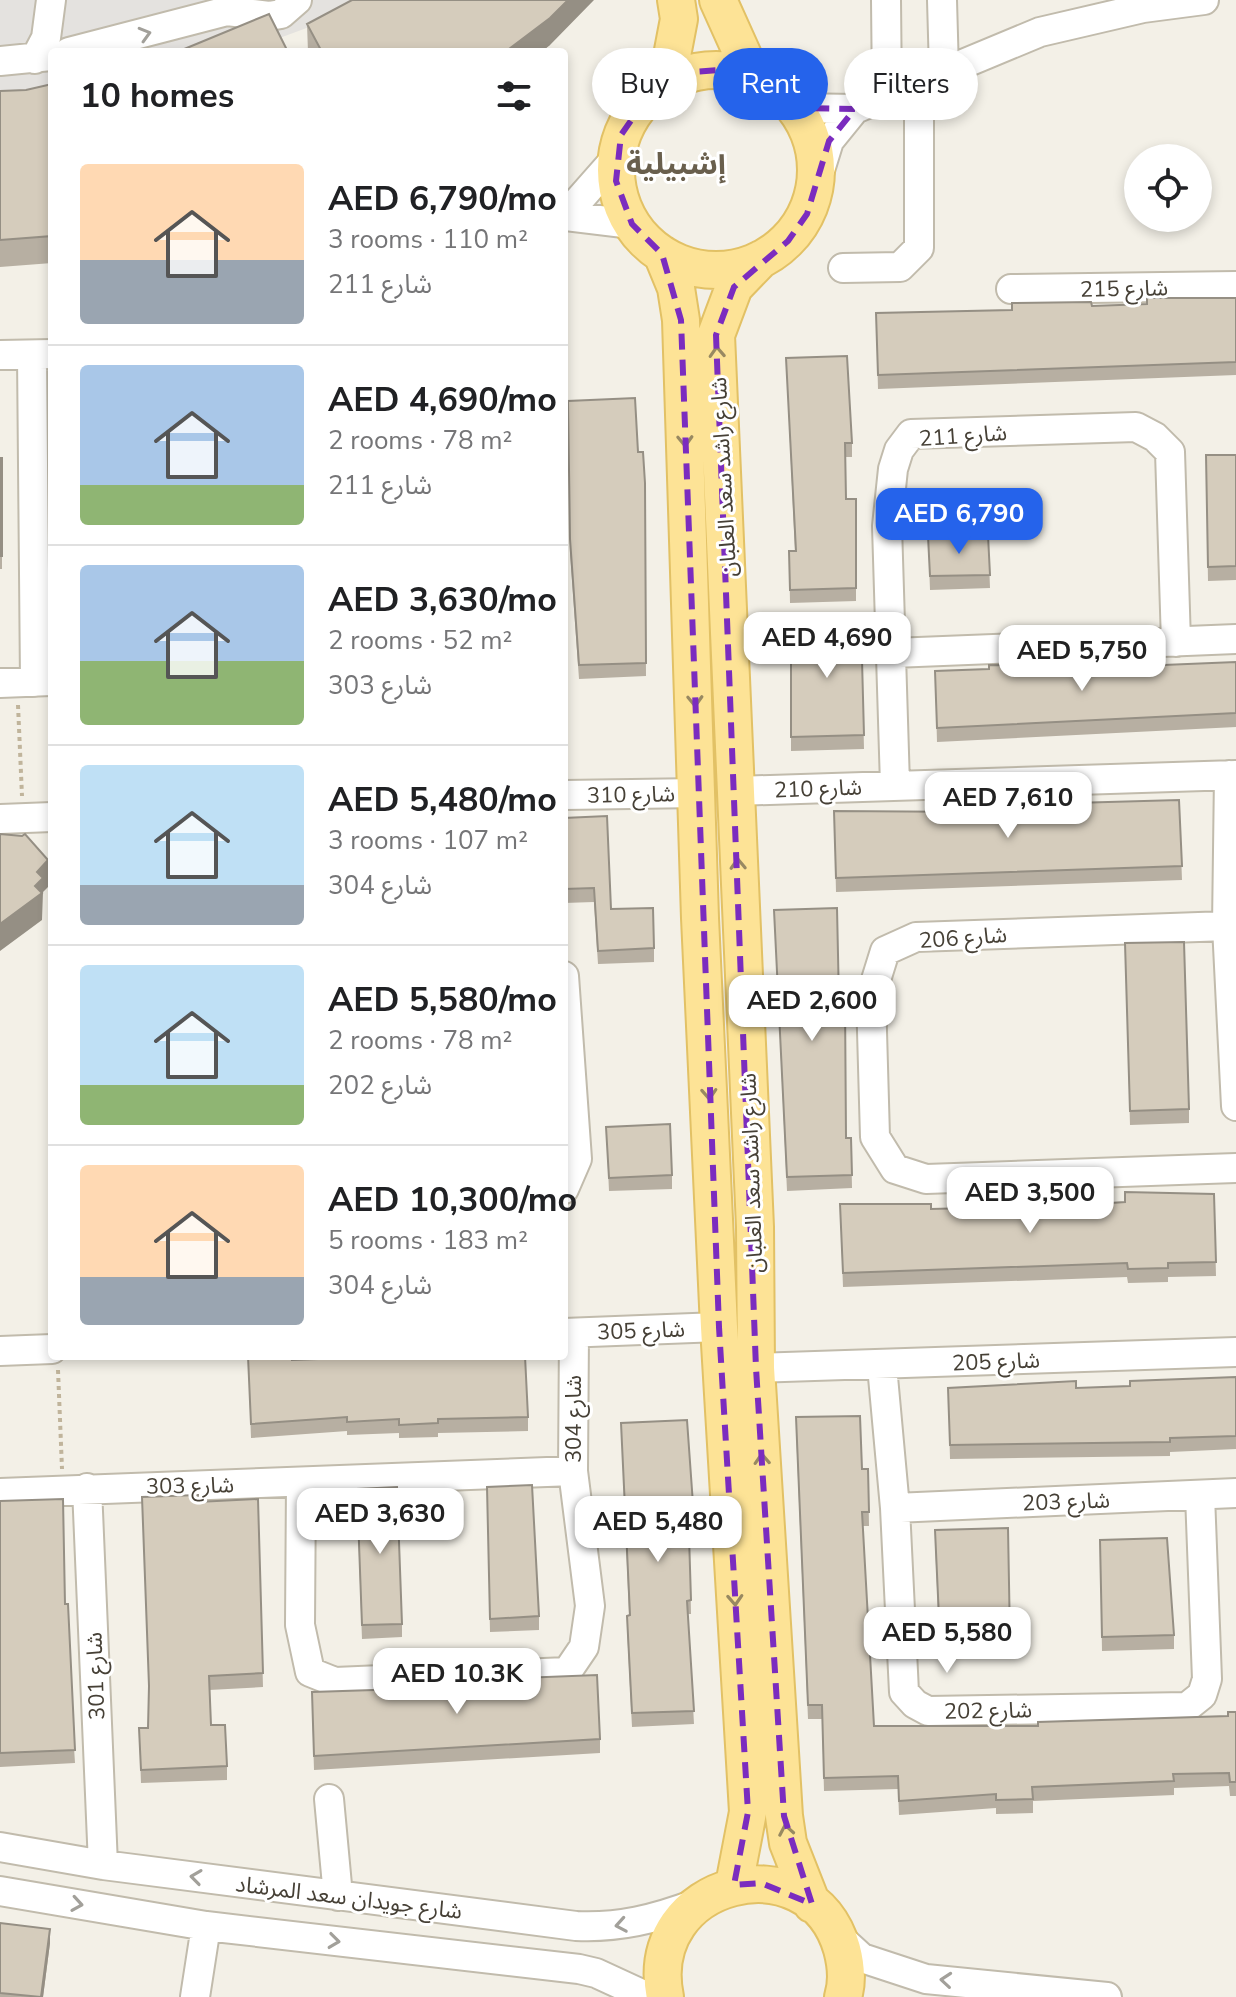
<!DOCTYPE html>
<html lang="en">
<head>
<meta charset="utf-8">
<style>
	body { margin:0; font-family:"Nunito Sans","Noto Sans Arabic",sans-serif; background:#f6f6f6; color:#202124; height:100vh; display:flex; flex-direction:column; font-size:30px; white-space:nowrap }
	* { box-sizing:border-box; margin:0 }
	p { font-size:26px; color:#757577 }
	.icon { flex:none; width:44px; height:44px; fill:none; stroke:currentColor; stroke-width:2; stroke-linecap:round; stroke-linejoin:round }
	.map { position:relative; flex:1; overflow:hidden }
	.details { position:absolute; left:48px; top:48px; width:520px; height:1312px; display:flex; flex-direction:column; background:#fff; border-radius:8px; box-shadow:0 4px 12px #0003 }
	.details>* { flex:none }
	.hud { position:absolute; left:592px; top:48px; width:524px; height:72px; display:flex; gap:16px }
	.buttons { position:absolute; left:1124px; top:144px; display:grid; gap:16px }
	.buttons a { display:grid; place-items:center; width:88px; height:88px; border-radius:50%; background:#fff; box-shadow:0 4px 12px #0003; font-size:40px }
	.price { position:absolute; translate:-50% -68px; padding:0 18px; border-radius:16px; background:#fff; color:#222; font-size:26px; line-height:52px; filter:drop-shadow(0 2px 4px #0008) }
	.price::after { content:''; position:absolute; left:50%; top:48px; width:24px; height:18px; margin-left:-12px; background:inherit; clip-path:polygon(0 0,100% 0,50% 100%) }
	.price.selected { background:#2563eb; color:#fff }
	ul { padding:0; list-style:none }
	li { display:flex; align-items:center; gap:24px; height:200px; padding:0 32px }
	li+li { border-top:2px solid #e0e0e0 }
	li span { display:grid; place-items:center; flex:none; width:224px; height:160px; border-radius:8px; color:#555 }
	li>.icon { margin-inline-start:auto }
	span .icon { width:96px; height:96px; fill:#fffc; stroke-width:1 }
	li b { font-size:34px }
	h2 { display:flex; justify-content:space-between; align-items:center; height:96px; padding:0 32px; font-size:34px }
	.pill { padding:0 28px; border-radius:36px; background:#fff; box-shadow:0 4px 12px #0003; font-size:28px; line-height:72px }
	.pill.selected { background:#2563eb; color:#fff }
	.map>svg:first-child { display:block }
	.parking { fill:#e4e2df }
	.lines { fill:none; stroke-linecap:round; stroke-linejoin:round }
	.minor-casing { stroke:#c1bbac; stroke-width:32 }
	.major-casing { stroke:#e2c165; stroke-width:40 }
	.path { stroke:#c0b49b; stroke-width:4; stroke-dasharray:4 4; stroke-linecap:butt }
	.minor { stroke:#fff; stroke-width:28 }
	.major { stroke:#fde396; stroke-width:36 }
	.wall { fill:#b7afa2 }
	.shaded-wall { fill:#958f84 }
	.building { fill:#d5ccbc; stroke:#958f84; stroke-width:2 }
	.oneway { stroke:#a2a09a }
	.oneway2 { stroke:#988961 }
	.marked { fill:none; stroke:#7b2cbf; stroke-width:6; stroke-dasharray:16 10; stroke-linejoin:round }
	.labels { text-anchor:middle; stroke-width:6; stroke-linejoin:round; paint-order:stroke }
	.street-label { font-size:22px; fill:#464036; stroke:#fff }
	.district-label { font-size:30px; font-weight:bold; fill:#695f4d; stroke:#fff }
</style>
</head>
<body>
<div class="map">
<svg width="1236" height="1997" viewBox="0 0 1236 1997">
	<rect width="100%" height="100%" fill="#f3f0e7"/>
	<!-- parking -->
	<path class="parking" d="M0 0H382L242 52H52V111L0 117Z"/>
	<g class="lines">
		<!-- minor casing -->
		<g class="minor-casing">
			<path id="minor" d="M886 0 887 95
				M942 0 944 71
				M69 52 227 11 269 16 281 14 297 0
				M35 59 46 38 51 0
				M0 61 51 56
				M796 108 855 109 1040 32 1143 8 1204 0
				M816 183 829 141 855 109
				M566 216 632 224
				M564 217 616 158
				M843 268 900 267 919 248V81
				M1011 289 1236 286
				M0 355 52 354
				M32 355 35 682
				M893 653 1236 639
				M0 683 51 681
				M1229 775 1227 926 1236 1106
				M895 785 887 526 893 469 899 450 911 434 1136 427 1155 437 1170 452 1176 642
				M736 791 1236 775
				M564 795 699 793
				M0 819 52 817
				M1227 926 916 937 885 951 871 996 875 1137 895 1169 926 1179 1236 1168
				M564 976 577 1159 564 1189
				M564 1333 719 1327
				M0 1351 52 1349
				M882 1366 895 1508 904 1692 915 1704 928 1711 1187 1707 1202 1695 1207 1679 1200 1495
				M756 1368 1236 1352
				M301 1483 300 1625 310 1672 335 1682 567 1672 584 1647 590 1606 573 1471 574 1333
				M87 1488 103 1865
				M0 1493 573 1471
				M895 1508 1236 1493
				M329 1799 338 1896
				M0 1847 103 1865 576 1926C619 1928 655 1919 695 1904
				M0 1891 206 1926 579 1969 596 1973 648 1997
				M839 1937 862 1958 926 1979 1107 1997
				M195 1997 206 1926"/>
		</g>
		<!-- major casing -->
		<g class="major-casing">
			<path id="major" d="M718 0 745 60 770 85
				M616 170a100 100 0 1 1 200 0a100 100 0 1 1-200 0Z
				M667 82 679 19 676 0
				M662 254 676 288 681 320 700 918 719 1327 748 1812 734 1885
				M761 259 734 287 716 335 755 1227 756 1368 784 1816 788 1843 812 1904
				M665 1997C641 1880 810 1838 842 1949 846 1964 848 1981 843 1997"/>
		</g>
		<!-- path -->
		<path class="path" d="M18 705 22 796
			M58 1370 62 1469"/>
		<!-- minor -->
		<use href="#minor" class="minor"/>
		<!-- major -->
		<use href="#major" class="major"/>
	</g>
	<!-- wall -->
	<path class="wall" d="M307 24 550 45 541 52H308Z
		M52 84V263L0 267V91L26 90Z
		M1236 298V375L878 389 876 313 1012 310 1147 304Z
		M786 358 852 443V457H845L846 499H856V601L790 603 789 551H795Z
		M568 401 638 452 645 483 646 676 579 679 570 552Z
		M1206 455H1236V580L1208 581Z
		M0 458 2 556V569H0Z
		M988 535 990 588 930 590 928 536Z
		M861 622 864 749 791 751V624Z
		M1236 662V727L937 742 935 671 1139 666Z
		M1179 800 1182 880 836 892 834 811 980 812 1073 809Z
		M564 818 611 909 654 948V962L598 964 594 902 564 903Z
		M774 910 839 1001 846 1138H851L852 1188 787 1191Z
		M1125 943 1189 1109V1123L1130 1125Z
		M606 1127 672 1175V1189L609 1191Z
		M1214 1194 1216 1276 1168 1277V1282L1128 1283 1127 1277 843 1287 840 1204 931 1209 1079 1205 1125 1202Z
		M564 1212 567 1272V1286H564Z
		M248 1356 292 1360 528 1417V1431L438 1433V1437L399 1438V1433L347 1435V1431L251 1438Z
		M1236 1377V1449L1170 1452V1456L950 1459 948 1388H1076L1130 1386Z
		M621 1423 693 1504V1517H689L691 1614H688L694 1724 632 1727 627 1629V1616L629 1615Z
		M796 1431 862 1469H868L869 1526H862L874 1726H1038L1228 1716 1236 1712V1796H1230L1229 1786 1174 1788V1795L1033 1801V1813L996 1814V1808L899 1815 898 1789 824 1791 822 1719H808Z
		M487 1487 539 1616V1630L490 1632Z
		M258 1499 263 1687 209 1690 211 1725 227 1766V1780L141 1783 139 1728H148L198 1502Z
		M0 1501 65 1604 75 1763 0 1767Z
		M357 1502 402 1624V1637L362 1639Z
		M1008 1528 1010 1652 940 1654 935 1544Z
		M1100 1540 1174 1635V1649L1102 1651Z
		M492 1681 600 1739V1753L314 1770 312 1705Z
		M0 1923 50 1943 43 1997H0Z"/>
	<!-- shaded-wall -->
	<path class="shaded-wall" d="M568 0H594L550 45 541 52H505Z
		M48 860V887L43 892 42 920 0 951V924L37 872Z
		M50 1929V1943L43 1997H41Z"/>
	<!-- building -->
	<path class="building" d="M352 0H568L550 18 505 52H322L307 24Z
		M269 14 288 52H177Z
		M52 84V236L0 240V91L26 90Z
		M1147 298H1236V362L878 375 876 313 1012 310V303L1091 302 1092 306 1147 304Z
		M847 356 852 443H845L846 499H856V588L790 590 789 551H796L786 358Z
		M635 398 638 452H643L645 483 646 663 579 665 570 539 568 401Z
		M1206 455H1236V566L1208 567Z
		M0 458H2V556H0Z
		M988 535 990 575 930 576 928 536Z
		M861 622 864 735 791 737V624Z
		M1236 662V713L937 728 935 671 989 669V665L1139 666Z
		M1179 800 1182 866 836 878 834 811 980 812 1073 809V803Z
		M607 816 611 909 653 908 654 948 598 951 594 888 564 889V818Z
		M0 834 22 836 25 834 48 860 37 872 43 878 35 886 42 893 0 924Z
		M837 908 839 1001H845L846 1138H851L852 1175 787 1177 774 910Z
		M1184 942 1189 1109 1130 1111 1125 943Z
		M670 1124 672 1175 609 1178 606 1127Z
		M1125 1192 1214 1194 1216 1262 1168 1263V1268L1128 1269 1127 1263 843 1273 840 1204H931V1209L1079 1205 1125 1202Z
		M564 1212 567 1272H564Z
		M248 1356H292V1360L344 1358V1356H525L528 1417 438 1419V1423L399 1425V1419L347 1422V1417L251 1424Z
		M1236 1377V1436L1170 1438V1442L950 1445 948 1388 1076 1381V1388L1130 1386V1381Z
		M860 1416 862 1469H868L869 1512H862L874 1726H1038V1722L1228 1716V1712H1236V1782H1230L1229 1773 1173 1774 1174 1781 1032 1787 1033 1799 996 1800V1794L899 1801 898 1776 824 1778 822 1705H808L796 1417Z
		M687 1420 693 1504H688L691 1600 687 1601 694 1711 632 1713 627 1616 630 1615 621 1423Z
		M532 1485 539 1616 490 1619 487 1487Z
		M397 1487 402 1624 362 1625 357 1489Z
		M198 1495V1502L258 1499 263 1673 209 1676 211 1725H225L227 1766 141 1770 139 1728H148L149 1686 142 1497Z
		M63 1499 65 1604H68L75 1750 0 1753V1501Z
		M1008 1528 1010 1638 940 1640 935 1530Z
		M1167 1538 1174 1635 1102 1637 1100 1540Z
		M597 1675 600 1739 314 1756 312 1692 436 1688V1684L492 1681V1679Z
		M0 1923 50 1929 41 1997 0 1993Z"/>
	<!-- one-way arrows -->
	<defs><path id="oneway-chevron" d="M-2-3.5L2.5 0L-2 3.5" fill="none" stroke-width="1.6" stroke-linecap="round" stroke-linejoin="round" transform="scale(2)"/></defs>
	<g class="oneway">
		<use href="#oneway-chevron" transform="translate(145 34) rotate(-16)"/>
		<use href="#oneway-chevron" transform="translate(196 1877) rotate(-172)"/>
		<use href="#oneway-chevron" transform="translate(77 1904) rotate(9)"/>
		<use href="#oneway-chevron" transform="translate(621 1925) rotate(170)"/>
		<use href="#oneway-chevron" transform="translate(334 1941) rotate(7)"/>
		<use href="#oneway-chevron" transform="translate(946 1980) rotate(-175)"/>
	</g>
	<g class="oneway2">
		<use href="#oneway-chevron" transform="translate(717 352) rotate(-93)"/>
		<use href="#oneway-chevron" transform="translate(685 441) rotate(88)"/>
		<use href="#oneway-chevron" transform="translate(695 701) rotate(88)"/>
		<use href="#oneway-chevron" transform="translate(738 864) rotate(-92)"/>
		<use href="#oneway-chevron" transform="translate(709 1094) rotate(87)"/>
		<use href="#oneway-chevron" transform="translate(762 1459) rotate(-93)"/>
		<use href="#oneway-chevron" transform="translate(735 1600) rotate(87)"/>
		<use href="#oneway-chevron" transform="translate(786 1830) rotate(-100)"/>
	</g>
	<!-- marked area -->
	<path class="marked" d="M720 70 771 86 796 108 855 109 829 141 807 214 788 241 734 287 716 335 756 1368 784 1816 812 1904 761 1883 734 1885 748 1812 719 1327 681 320 662 254 632 224 616 181 621 135 648 96 692 72Z"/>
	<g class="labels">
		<!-- street labels -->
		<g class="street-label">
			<text transform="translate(1124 288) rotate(-1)" y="8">شارع 215</text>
			<text transform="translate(963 435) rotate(-4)" y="8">شارع 211</text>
			<text transform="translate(723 477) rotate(-93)" y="8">شارع راشد سعد العلبان</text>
			<text transform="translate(818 788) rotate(-2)" y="8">شارع 210</text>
			<text transform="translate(631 794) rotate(-1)" y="8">شارع 310</text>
			<text transform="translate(963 937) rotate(-4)" y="8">شارع 206</text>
			<text transform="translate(751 1173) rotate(-92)" y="8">شارع راشد سعد العلبان</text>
			<text transform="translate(641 1330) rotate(-2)" y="8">شارع 305</text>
			<text transform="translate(996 1361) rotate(-2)" y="8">شارع 205</text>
			<text transform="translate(573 1419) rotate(-90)" y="8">شارع 304</text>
			<text transform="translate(190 1485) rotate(-1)" y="8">شارع 303</text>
			<text transform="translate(1066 1501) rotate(-2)" y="8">شارع 203</text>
			<text transform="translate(95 1676) rotate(-92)" y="8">شارع 301</text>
			<text transform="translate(988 1710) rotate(-1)" y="8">شارع 202</text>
			<text transform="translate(349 1897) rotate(7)" y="8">شارع جويدان سعد المرشاد</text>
		</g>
		<!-- district labels -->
		<g class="district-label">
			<text x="676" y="174">إشبيلية</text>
		</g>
	</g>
</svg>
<div class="buttons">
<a><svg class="icon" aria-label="locate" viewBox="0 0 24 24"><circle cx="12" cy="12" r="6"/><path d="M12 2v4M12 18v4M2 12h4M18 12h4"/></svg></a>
</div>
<b class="price selected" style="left:959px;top:556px">AED 6,790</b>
<b class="price" style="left:827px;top:680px">AED 4,690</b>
<b class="price" style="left:1082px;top:693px">AED 5,750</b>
<b class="price" style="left:1008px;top:840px">AED 7,610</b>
<b class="price" style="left:812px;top:1043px">AED 2,600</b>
<b class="price" style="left:1030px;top:1235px">AED 3,500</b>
<b class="price" style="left:380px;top:1556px">AED 3,630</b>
<b class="price" style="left:658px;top:1564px">AED 5,480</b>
<b class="price" style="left:947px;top:1675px">AED 5,580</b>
<b class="price" style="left:457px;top:1716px">AED 10.3K</b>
<div class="hud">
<a class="pill">Buy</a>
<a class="pill selected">Rent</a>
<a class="pill">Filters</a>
</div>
<section class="details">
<h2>10 homes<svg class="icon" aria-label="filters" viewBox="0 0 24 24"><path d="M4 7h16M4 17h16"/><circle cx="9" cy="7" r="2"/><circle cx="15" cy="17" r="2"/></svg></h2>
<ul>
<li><span style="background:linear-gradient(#ffd9b3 60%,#9aa5b1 0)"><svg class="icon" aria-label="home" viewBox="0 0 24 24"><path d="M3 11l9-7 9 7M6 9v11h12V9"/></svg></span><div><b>AED 6,790/mo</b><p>3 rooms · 110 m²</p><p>شارع 211</p></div></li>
<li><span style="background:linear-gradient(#a9c7e8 75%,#8fb573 0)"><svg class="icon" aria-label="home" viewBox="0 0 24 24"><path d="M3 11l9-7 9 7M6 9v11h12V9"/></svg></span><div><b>AED 4,690/mo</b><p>2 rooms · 78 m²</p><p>شارع 211</p></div></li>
<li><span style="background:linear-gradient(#a9c7e8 60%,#8fb573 0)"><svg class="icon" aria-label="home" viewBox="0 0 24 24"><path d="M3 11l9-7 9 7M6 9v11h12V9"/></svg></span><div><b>AED 3,630/mo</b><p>2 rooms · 52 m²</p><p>شارع 303</p></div></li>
<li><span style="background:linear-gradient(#bfe0f5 75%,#9aa5b1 0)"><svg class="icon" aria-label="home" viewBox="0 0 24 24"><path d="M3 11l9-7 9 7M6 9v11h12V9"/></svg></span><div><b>AED 5,480/mo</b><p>3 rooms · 107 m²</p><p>شارع 304</p></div></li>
<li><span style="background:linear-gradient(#bfe0f5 75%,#8fb573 0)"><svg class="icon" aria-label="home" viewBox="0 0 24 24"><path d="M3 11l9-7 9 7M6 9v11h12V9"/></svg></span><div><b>AED 5,580/mo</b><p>2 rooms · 78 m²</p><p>شارع 202</p></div></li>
<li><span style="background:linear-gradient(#ffd9b3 70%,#9aa5b1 0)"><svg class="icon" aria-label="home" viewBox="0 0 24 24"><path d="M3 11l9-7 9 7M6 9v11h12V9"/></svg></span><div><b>AED 10,300/mo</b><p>5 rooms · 183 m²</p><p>شارع 304</p></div></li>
</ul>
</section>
</div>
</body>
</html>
